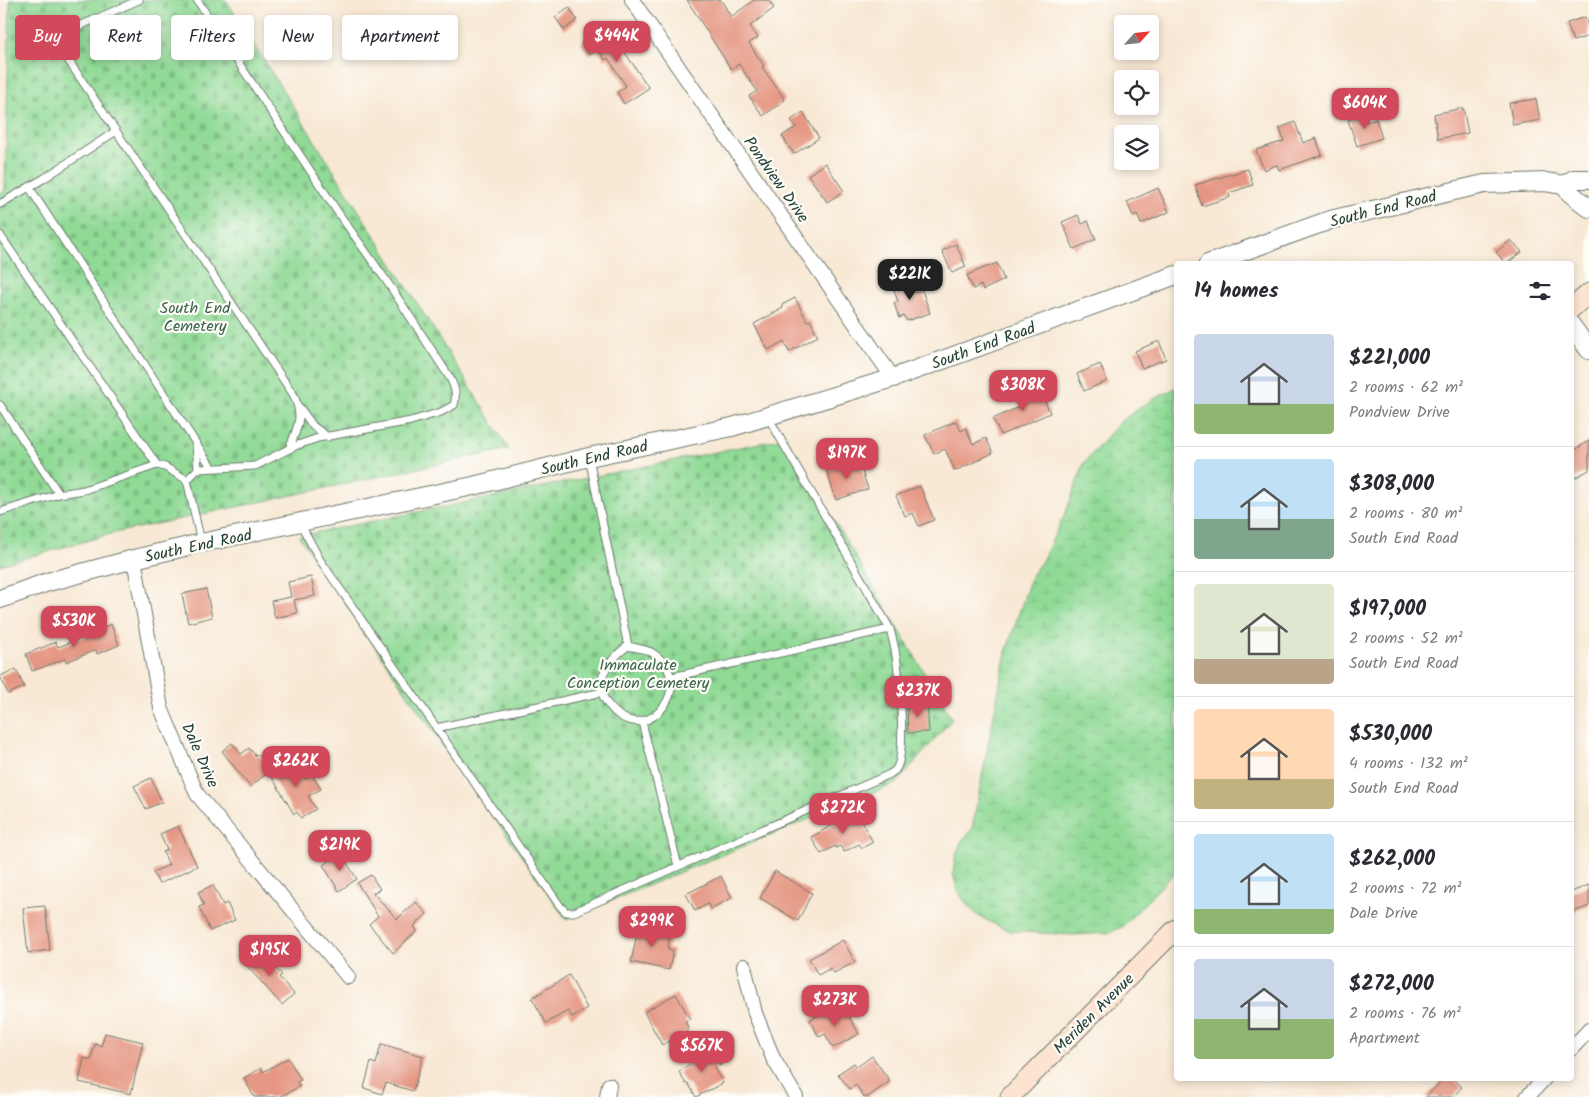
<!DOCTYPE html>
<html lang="en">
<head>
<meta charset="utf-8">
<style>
	body { margin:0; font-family:Kalam,sans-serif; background:#f2f2f3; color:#2b2b33; height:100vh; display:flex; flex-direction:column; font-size:19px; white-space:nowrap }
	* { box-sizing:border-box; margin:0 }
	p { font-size:16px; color:#7c7c81 }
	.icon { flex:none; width:28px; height:28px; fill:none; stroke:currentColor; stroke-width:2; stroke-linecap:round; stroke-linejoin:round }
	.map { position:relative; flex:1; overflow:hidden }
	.panel { position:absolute; left:1174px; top:261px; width:400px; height:820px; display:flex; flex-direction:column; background:#fff; border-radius:5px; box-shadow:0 2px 8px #0003 }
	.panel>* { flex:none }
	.banner { position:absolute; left:15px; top:15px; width:475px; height:45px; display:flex; gap:10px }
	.needle { width:32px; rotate:63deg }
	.controls { position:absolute; left:1114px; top:15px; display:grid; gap:10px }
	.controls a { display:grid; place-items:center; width:45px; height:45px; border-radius:5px; background:#fff; box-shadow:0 2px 8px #0003; font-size:25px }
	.price { position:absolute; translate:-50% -42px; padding:0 11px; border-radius:10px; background:#d1495b; color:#fff; font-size:16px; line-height:32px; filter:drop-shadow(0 1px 2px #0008) }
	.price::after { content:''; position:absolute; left:50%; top:30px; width:15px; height:11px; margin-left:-8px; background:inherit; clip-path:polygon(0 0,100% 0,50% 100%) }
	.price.current { background:#222; color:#fff }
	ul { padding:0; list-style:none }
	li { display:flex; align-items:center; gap:15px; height:125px; padding:0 20px }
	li+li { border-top:1px solid #e1e1e2 }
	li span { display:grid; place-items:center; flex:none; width:140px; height:100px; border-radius:5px; color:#555 }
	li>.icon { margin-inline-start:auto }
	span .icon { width:60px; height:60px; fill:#fffc; stroke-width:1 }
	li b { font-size:21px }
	h2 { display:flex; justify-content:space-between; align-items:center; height:60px; padding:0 20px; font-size:21px }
	.pill { padding:0 18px; border-radius:5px; background:#fff; box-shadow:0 2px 8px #0003; font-size:18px; line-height:45px }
	.pill.current { background:#d1495b; color:#fff }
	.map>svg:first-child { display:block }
	.wetland { fill:url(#wetland-marsh); stroke:#588c65 }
	.cemetery { fill:url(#cemetery-stones); stroke:#588c65 }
	.building { fill:#e59783 }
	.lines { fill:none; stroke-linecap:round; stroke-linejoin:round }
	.service-casing { stroke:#6b796c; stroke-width:9 }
	.minor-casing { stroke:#6b796c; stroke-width:16 }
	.tertiary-casing { stroke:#6b796c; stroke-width:20 }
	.secondary-casing { stroke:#6b796c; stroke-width:21 }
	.service { stroke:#fff; stroke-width:7 }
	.minor { stroke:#fff; stroke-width:14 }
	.tertiary { stroke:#fff; stroke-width:18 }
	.secondary { stroke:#fde4d1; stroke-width:19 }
	.labels { text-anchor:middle; stroke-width:4.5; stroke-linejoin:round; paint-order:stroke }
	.street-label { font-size:16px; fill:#1f3d34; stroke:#fdfcf7 }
	.park-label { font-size:16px; fill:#3b644c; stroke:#fdfcf7 }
</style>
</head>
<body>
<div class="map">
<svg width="1589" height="1097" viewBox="0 0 1589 1097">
	<defs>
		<pattern id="wetland-marsh" width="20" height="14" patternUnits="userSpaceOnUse" patternTransform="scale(1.25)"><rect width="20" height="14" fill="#90da96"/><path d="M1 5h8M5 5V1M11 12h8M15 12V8" fill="none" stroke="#7cbc82"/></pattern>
		<pattern id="cemetery-stones" width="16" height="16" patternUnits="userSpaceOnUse" patternTransform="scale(1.25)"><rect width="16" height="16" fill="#90da96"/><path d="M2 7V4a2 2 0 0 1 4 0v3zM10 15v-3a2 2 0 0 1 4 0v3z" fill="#7cbc82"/></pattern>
	</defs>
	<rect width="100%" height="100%" fill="#fdfcf7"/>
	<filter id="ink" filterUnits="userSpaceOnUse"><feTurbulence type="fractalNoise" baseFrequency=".02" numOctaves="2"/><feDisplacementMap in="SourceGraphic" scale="10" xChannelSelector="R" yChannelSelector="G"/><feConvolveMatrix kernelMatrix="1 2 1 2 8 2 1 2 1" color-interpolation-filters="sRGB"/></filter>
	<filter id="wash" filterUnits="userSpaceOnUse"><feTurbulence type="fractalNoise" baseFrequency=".0096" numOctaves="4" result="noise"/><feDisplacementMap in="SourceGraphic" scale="20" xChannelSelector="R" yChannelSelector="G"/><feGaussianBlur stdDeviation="1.12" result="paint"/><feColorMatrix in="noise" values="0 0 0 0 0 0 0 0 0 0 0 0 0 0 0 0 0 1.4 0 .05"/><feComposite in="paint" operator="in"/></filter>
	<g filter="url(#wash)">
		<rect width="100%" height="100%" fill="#f8e8d4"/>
		<!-- wetland -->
		<path class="wetland" d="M1176 388V871L1122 927 1108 933 1074 935 1009 931 978 916 967 905 958 891 953 874 955 858 961 842 972 829 1006 652 1032 574 1042 561 1066 512 1084 463 1121 421 1150 401Z"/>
		<!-- cemetery -->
		<path class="cemetery" d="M10 0H226L509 449 114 533 0 565V194L5 190Z
			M785 438 952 719 897 783 566 919 432 730 299 536Z"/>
		<g id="blocks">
			<!-- building -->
			<path class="building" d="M687 0H721L731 17 754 0H768L774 8 750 26 758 38 749 43 764 66 762 67 785 100 763 116 749 96 757 91 739 64 731 69Z
				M569 7 577 20 564 30 555 17Z
				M1585 17 1589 30V36L1573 41 1567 23Z
				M607 26 649 88 624 104 617 92 626 86 608 58 605 60 598 49 589 55 581 43Z
				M1536 99 1540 120 1513 125 1509 103Z
				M1463 108 1468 133 1438 139 1434 114Z
				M803 112 819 138 794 154 782 136 796 127 791 120Z
				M1364 115 1367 122 1376 119 1382 138 1357 146 1348 120Z
				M1295 122 1303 143 1316 138 1322 155 1279 170 1277 165 1264 170 1256 150 1284 141 1280 128Z
				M825 163 844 191 827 202 808 175Z
				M1248 169 1253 185 1229 193 1230 197 1202 206 1195 185Z
				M1158 188 1169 212 1141 224 1137 214 1133 216 1127 202Z
				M1078 215 1082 224 1088 221 1096 239 1074 249 1062 222Z
				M1511 240 1522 252 1506 264 1496 252Z
				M956 244 966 267 952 273 942 251Z
				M997 263 1004 280 983 290 981 285 973 289 967 275Z
				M909 277 915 293 922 290 930 313 907 321 904 316 899 318 894 303 898 302 892 284Z
				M795 298 807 321 810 320 818 336 789 352 784 341 768 350 754 324 783 308 782 305Z
				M1159 341 1166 359 1142 368 1135 351Z
				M1100 364 1107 381 1084 391 1077 374Z
				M1038 386 1050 413 1001 435 993 419 1025 404 1020 394Z
				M956 421 961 431 966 428 973 444 986 438 993 453 955 471 945 449 934 454 925 435Z
				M1589 441V470L1571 480V452Z
				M858 459 868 489 836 500 827 471Z
				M920 486 934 520 919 526 913 513 905 516 896 496Z
				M311 577 315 596 294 600 297 613 275 618 271 601 291 597 288 582Z
				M206 589 212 617 188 623 182 594Z
				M111 624 119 645 97 654 96 650 66 662 65 659 32 671 26 654 56 642 58 647 90 635 89 633Z
				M16 669 24 687 8 694 0 676Z
				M927 703 929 732 908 733 907 704Z
				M232 743 241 754 249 748 256 756 258 754 271 770 250 787 222 751Z
				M290 758 306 779 312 775 321 789 308 796 316 809 301 818 297 812 294 814 270 774Z
				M151 778 162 802 146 809 134 786Z
				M856 812 873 842 862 848 859 844 844 852 840 846 836 848 835 846 821 854 811 837Z
				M178 826 197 866 159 884 153 872 169 865 163 852 167 850 160 834Z
				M341 853 357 879 339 891 323 865Z
				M775 871 812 893 798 921 760 898Z
				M371 875 380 889 373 893 397 919 416 902 427 914 414 926 417 931 393 953 369 924 378 916 357 883Z
				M721 876 732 898 710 909 708 904 695 911 686 894Z
				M213 885 223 905 227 903 235 920 210 931 199 907 204 905 198 892Z
				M1589 885V906L1571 913V892Z
				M45 906 50 950 28 953 23 908Z
				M639 924 670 931 668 949 673 950 669 970 631 962Z
				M843 940 855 962 834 973 831 968 818 975 809 959Z
				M264 950 276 964 274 966 282 975 279 977 294 994 282 1005 246 965Z
				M569 975 587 1008 572 1017 568 1011 546 1023 532 998Z
				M676 994 690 1019 685 1021 689 1030 662 1045 644 1012Z
				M844 1007 859 1034 833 1048 825 1034 819 1037 810 1020 826 1011 829 1015Z
				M105 1033 143 1042 131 1094 79 1082 84 1058 91 1060 95 1044 101 1046Z
				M381 1044 423 1056 413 1091 386 1083 382 1094 364 1088 371 1062 376 1064Z
				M711 1048 721 1065 714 1068 723 1083 696 1097 688 1083 686 1084 679 1072 695 1060 694 1058Z
				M872 1056 890 1081 868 1097H864L856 1085 850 1089 838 1074 854 1063 857 1067Z
				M288 1058 301 1080 297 1082 300 1086 280 1097H254L244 1078 261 1068 263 1072Z
				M1443 1079H1453L1462 1087 1453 1097H1426Z"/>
		</g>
	</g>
	<g filter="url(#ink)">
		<use href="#blocks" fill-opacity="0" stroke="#6b796c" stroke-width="1"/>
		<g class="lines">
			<!-- service casing -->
			<g class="service-casing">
				<path id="service" d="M116 131 293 394C304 417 298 426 289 449
					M29 187 212 468
					M0 204 43 179 116 131 66 57 60 41 62 37 84 24 139 0
					M0 235 157 465
					M0 405 59 494 84 490 157 465 165 467 187 480 201 542
					M300 408 313 426 328 437
					M196 445 198 469
					M589 458 628 646C636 648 644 649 651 652 700 681 649 748 613 710 607 704 601 695 601 686 601 670 616 654 628 646
					M187 480 198 469 255 466 295 446 318 438 411 421 441 412 454 405C457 394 455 388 450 378L390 286 337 211 197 0
					M0 512 59 494
					M300 523 320 560 560 906 566 912H574L890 774C892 772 895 771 896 769 907 754 899 675 896 656 895 647 892 638 890 629L768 417
					M672 677 890 629
					M642 722 678 866
					M436 728 603 692"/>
			</g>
			<!-- minor casing -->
			<g class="minor-casing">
				<path id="minor" d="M632 0 893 378
					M134 559 161 708 197 794 348 977
					M744 966 755 1013 773 1058 796 1097
					M1571 1049 1589 1030
					M607 1097 609 1085
					M1527 1097 1544 1079"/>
			</g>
			<!-- tertiary casing -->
			<g class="tertiary-casing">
				<path id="tertiary" d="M1564 185 1570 193 1589 208
					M1208 264 1330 220 1484 184 1545 182 1564 185 1574 179H1589
					M1571 325 1589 350
					M0 599 48 582 134 559 201 543 473 486 589 457 732 427 893 378 1176 275"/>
			</g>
			<!-- secondary casing -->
			<g class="secondary-casing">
				<path id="secondary" d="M1571 309 1589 293
					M1010 1097 1176 929"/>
			</g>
			<!-- service -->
			<use href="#service" class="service"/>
			<!-- minor -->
			<use href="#minor" class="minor"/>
			<!-- tertiary -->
			<use href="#tertiary" class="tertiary"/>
			<!-- secondary -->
			<use href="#secondary" class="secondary"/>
		</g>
	</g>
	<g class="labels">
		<!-- street labels -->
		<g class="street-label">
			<text transform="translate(777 179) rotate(55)" y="6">Pondview Drive</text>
			<text transform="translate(1383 208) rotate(-14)" y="6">South End Road</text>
			<text transform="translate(983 345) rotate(-20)" y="6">South End Road</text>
			<text transform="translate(594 457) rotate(-13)" y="6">South End Road</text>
			<text transform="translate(198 545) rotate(-12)" y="6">South End Road</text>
			<text transform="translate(201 755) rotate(66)" y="6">Dale Drive</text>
			<text transform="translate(1093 1013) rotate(-45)" y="6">Meriden Avenue</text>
		</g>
		<!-- park labels -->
		<g class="park-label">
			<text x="195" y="313">South End<tspan x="195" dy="18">Cemetery</tspan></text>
			<text x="638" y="670">Immaculate<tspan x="638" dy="18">Conception Cemetery</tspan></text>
		</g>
	</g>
</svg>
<div class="controls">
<a><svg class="needle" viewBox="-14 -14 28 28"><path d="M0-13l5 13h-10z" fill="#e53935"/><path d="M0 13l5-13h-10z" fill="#7c7c81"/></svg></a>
<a><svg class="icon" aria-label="locate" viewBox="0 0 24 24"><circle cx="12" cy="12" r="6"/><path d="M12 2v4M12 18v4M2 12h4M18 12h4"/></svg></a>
<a><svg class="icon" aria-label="layers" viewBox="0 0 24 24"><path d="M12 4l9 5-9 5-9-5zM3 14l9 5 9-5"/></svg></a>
</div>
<b class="price" style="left:617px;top:63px">$444K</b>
<b class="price" style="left:1365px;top:130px">$604K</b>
<b class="price current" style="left:910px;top:301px">$221K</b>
<b class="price" style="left:1023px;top:412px">$308K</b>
<b class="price" style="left:847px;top:480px">$197K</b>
<b class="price" style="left:74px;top:648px">$530K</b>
<b class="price" style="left:918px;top:718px">$237K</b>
<b class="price" style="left:296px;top:788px">$262K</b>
<b class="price" style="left:843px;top:835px">$272K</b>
<b class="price" style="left:340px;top:872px">$219K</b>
<b class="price" style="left:652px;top:948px">$299K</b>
<b class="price" style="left:270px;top:977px">$195K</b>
<b class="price" style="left:835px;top:1027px">$273K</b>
<b class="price" style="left:702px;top:1073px">$567K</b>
<div class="banner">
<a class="pill current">Buy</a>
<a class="pill">Rent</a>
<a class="pill">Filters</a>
<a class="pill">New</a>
<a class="pill">Apartment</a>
</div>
<section class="panel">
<h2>14 homes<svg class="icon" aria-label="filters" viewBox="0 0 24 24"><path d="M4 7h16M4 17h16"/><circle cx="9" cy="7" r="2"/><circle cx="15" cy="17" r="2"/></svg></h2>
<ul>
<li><span style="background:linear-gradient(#c9d6e8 70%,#8fb573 0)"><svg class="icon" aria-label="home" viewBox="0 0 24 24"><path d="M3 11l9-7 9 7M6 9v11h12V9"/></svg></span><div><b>$221,000</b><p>2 rooms · 62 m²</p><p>Pondview Drive</p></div></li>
<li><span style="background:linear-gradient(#bfe0f5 60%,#7fa58c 0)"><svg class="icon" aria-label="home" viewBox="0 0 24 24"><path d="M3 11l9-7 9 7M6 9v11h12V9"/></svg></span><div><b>$308,000</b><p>2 rooms · 80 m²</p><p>South End Road</p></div></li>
<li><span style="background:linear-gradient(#dfe7d0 75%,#b9a48a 0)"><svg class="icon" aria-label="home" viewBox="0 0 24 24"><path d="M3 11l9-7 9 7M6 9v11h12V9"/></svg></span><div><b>$197,000</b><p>2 rooms · 52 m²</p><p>South End Road</p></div></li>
<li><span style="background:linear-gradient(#ffd9b3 70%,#c2b280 0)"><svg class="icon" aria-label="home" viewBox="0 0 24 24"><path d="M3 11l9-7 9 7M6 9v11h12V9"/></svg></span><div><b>$530,000</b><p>4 rooms · 132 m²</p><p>South End Road</p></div></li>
<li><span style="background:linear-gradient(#bfe0f5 75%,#8fb573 0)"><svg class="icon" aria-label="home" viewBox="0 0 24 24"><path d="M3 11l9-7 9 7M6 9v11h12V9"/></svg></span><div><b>$262,000</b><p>2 rooms · 72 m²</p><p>Dale Drive</p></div></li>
<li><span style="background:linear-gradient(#c9d6e8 60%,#8fb573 0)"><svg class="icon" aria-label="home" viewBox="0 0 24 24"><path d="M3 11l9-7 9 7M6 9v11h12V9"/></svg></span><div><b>$272,000</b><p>2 rooms · 76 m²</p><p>Apartment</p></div></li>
</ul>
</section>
</div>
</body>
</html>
